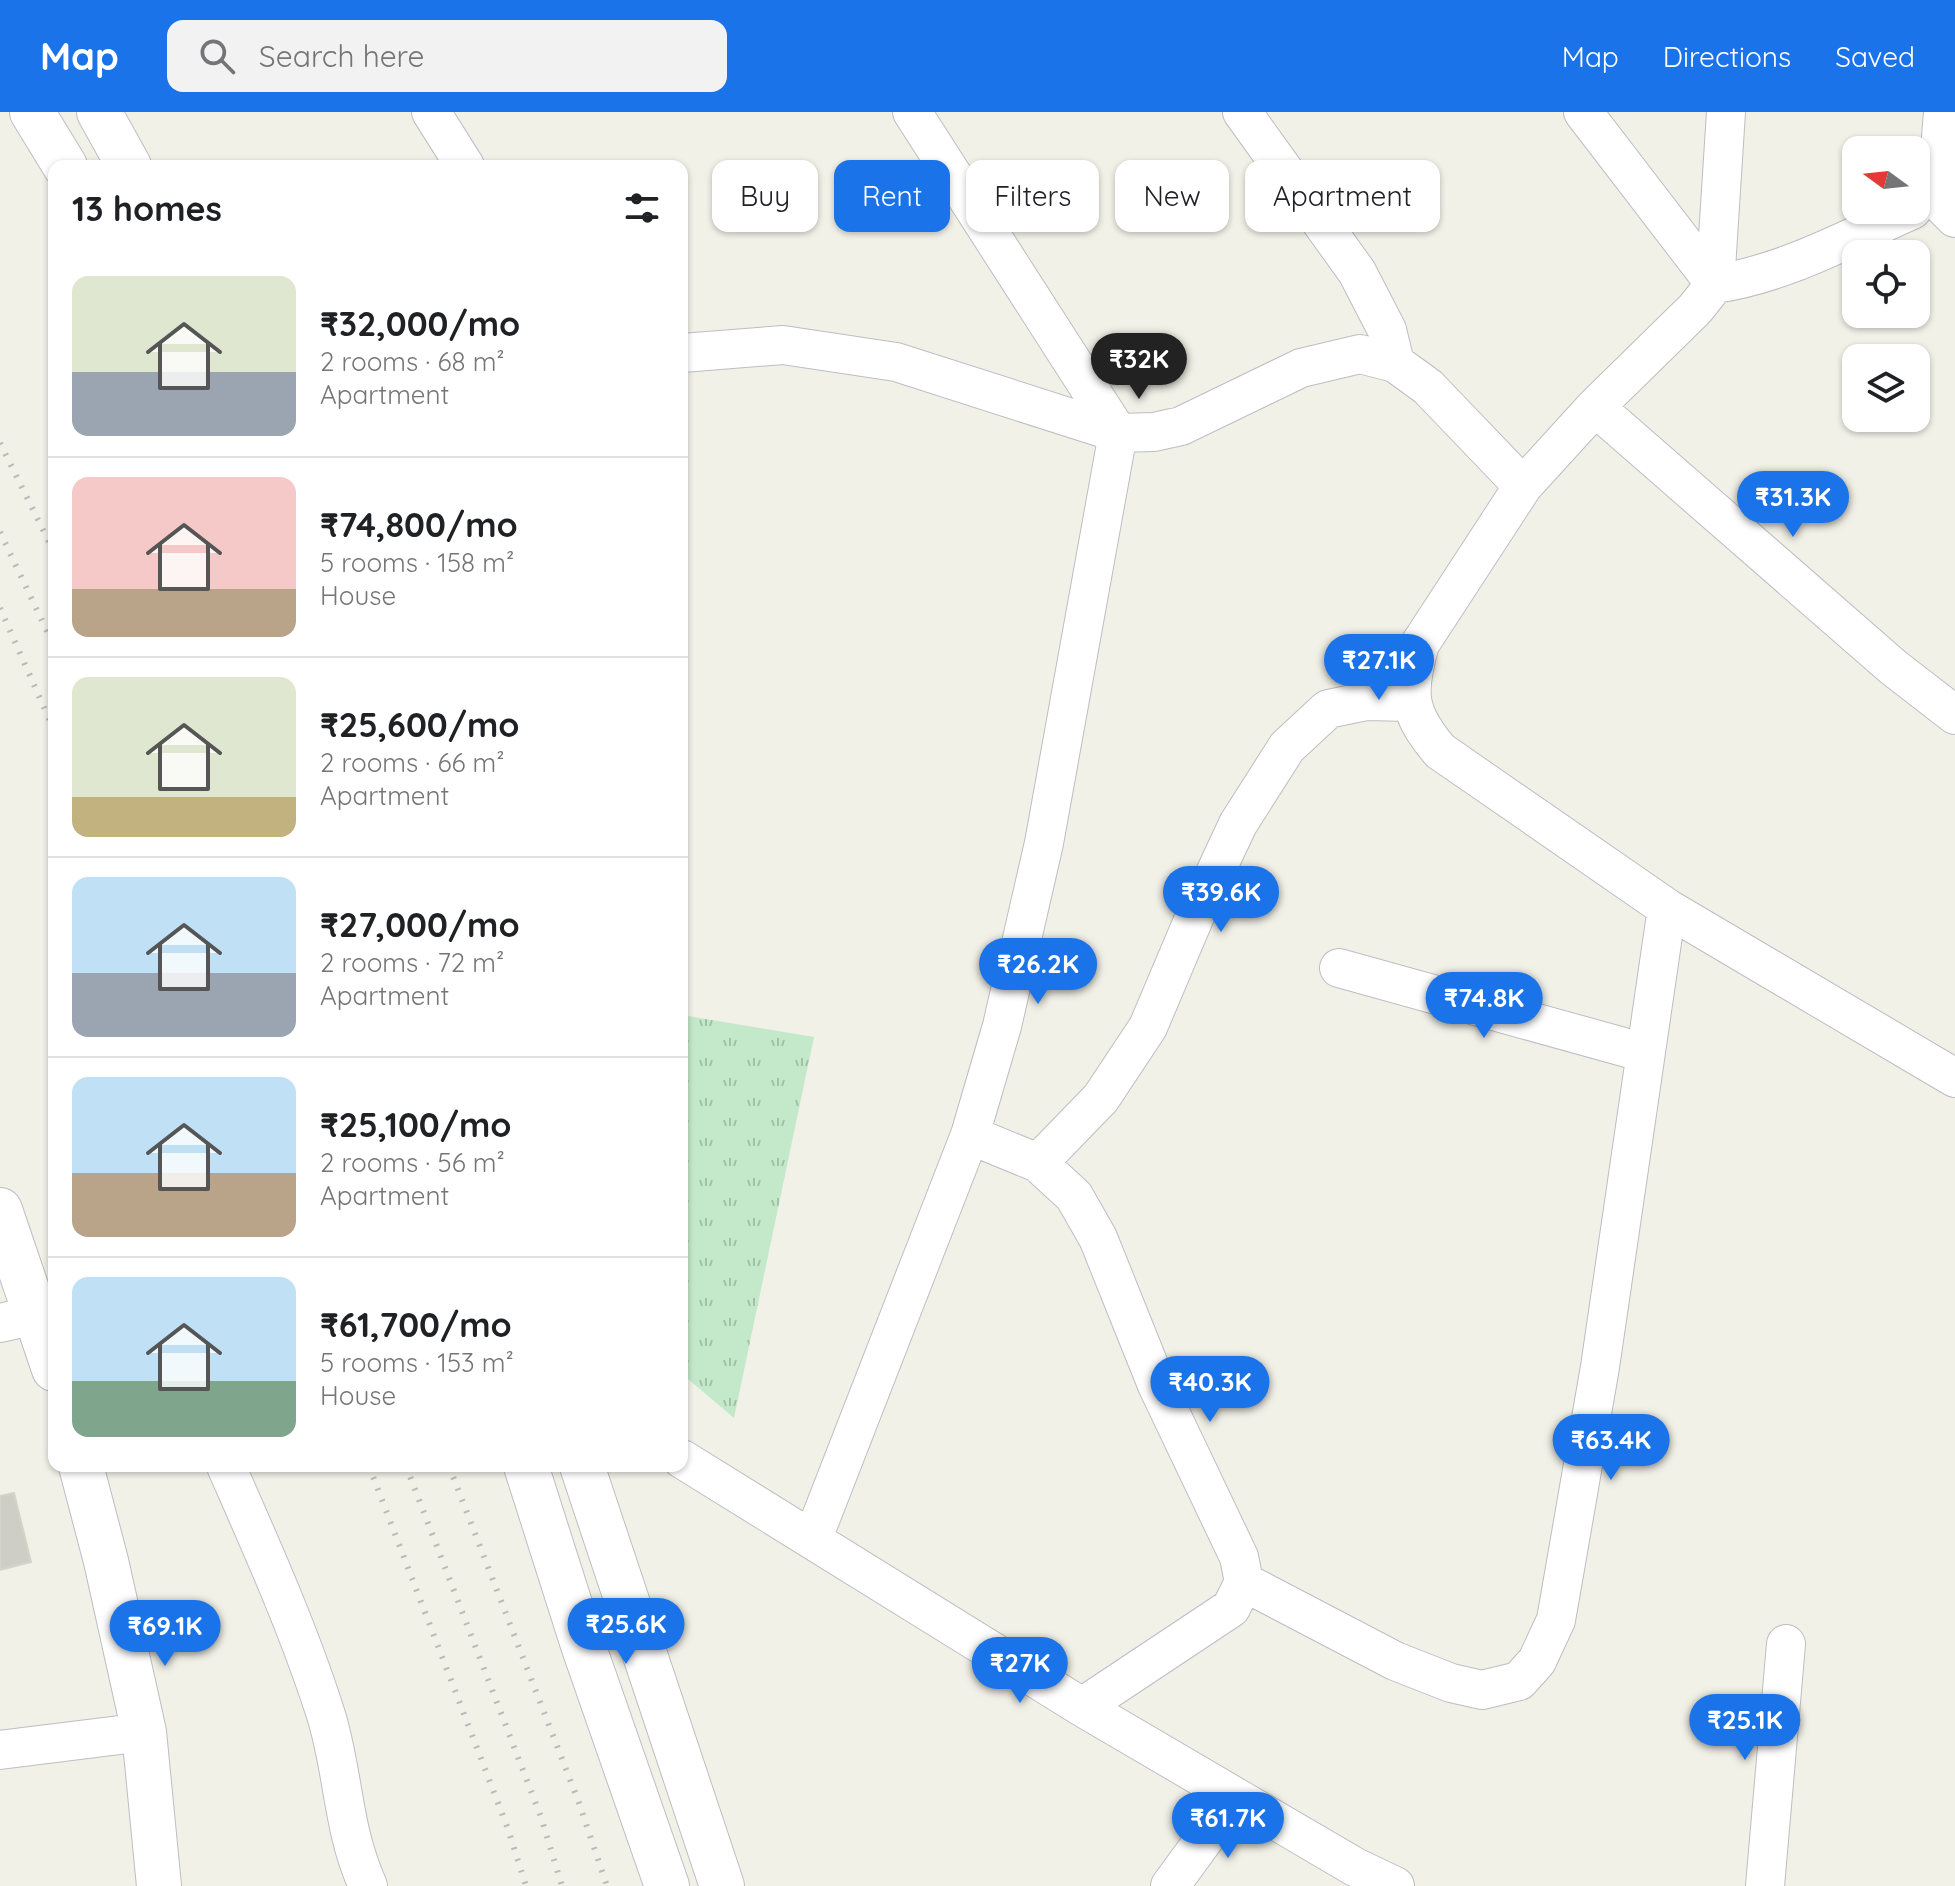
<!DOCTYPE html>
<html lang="en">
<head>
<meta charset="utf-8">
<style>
	body { margin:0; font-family:Quicksand,sans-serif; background:#f2f2f2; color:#202124; height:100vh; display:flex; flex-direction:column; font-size:30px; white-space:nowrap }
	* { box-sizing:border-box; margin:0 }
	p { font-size:26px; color:#757577 }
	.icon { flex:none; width:44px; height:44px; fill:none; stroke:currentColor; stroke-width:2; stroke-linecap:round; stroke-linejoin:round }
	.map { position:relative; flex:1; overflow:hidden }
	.side { position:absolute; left:48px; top:48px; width:640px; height:1312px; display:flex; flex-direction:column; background:#fff; border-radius:16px; box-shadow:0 2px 6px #0004 }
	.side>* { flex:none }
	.top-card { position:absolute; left:712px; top:48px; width:760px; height:72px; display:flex; gap:16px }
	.needle { width:52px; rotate:285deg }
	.tools { position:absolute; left:1842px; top:24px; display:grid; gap:16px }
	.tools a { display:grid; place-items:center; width:88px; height:88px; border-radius:16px; background:#fff; box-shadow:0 2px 6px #0004; font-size:40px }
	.price { position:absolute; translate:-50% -68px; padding:0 18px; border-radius:28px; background:#1a73e8; color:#fff; font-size:26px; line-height:52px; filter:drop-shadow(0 2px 4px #0008) }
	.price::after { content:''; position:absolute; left:50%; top:48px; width:24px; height:18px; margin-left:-12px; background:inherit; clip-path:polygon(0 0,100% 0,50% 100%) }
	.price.selected { background:#222; color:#fff }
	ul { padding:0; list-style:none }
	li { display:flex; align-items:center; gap:24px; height:200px; padding:0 24px }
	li+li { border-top:2px solid #e0e0e0 }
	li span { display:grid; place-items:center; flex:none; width:224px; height:160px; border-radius:16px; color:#555 }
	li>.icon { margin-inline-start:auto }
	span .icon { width:96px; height:96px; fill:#fffc; stroke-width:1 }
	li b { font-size:34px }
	h2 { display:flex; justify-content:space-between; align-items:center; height:96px; padding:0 24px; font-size:34px }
	.pill { padding:0 28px; border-radius:16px; background:#fff; box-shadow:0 2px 6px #0004; font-size:28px; line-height:72px }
	.pill.selected { background:#1a73e8; color:#fff }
	header { display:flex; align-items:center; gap:48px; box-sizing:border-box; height:112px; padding:0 40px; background:#1a73e8; color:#fff }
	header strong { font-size:38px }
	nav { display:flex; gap:44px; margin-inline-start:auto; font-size:28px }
	.search { width:560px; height:72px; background:#f2f2f2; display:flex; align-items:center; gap:20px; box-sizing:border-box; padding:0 28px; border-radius:16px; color:#757577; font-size:30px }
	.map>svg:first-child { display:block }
	.grass { fill:url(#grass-tufts) }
	.building { fill:#cecec6; stroke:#d6d4c5; stroke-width:2 }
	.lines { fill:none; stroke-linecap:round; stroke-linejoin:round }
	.minor-casing { stroke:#bcbec3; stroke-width:40 }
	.tertiary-casing { stroke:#bcbec3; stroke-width:46 }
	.minor { stroke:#fff; stroke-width:38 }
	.tertiary { stroke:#fff; stroke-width:44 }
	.rail { stroke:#bababb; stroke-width:6; stroke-dasharray:2 10; stroke-linecap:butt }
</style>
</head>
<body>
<header>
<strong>Map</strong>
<div class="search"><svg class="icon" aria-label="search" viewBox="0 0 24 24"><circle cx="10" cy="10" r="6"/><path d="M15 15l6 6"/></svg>Search here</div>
<nav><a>Map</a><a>Directions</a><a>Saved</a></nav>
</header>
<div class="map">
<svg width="1955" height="1774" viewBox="0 0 1955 1774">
	<defs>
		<pattern id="grass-tufts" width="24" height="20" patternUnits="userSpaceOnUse" patternTransform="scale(2)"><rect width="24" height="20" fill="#c4e9ca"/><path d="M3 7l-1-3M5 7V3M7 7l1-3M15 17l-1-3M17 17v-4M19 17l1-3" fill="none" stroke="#a2c0a8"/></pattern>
	</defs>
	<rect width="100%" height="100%" fill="#f1f1e8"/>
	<!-- grass -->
	<path class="grass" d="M682 903 814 925 734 1306 682 1262Z"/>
	<!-- building -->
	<path class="building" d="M14 1381 31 1450 0 1458V1384Z"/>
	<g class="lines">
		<!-- minor casing -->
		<g class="minor-casing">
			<path id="minor" d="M431 0 465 54
				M1242 0 1357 160 1387 218 1395 251
				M1583 0 1715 172C1784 162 1849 126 1912 98
				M1726 0 1715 172 1695 197 1595 295 1523 374 1420 532C1406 581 1407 600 1440 639L1667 796 1955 966
				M1943 0 1936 87 1955 106
				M682 241 783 233 896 250 1118 321 1154 320 1181 314 1301 256 1360 242 1395 251 1428 275 1523 374
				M1595 295 1893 555 1955 603
				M1339 856 1645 941
				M970 1023 1038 1051 1074 1084 1098 1126 1157 1273 1239 1445 1244 1470 1231 1496 1082 1595
				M1038 1051 1101 986 1148 915 1195 804 1238 712 1287 635 1328 597 1367 589 1410 590
				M0 1211 36 1203 54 1202
				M682 1347 1082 1595 1355 1755 1395 1774
				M226 1354C262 1436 299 1518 326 1603 344 1661 342 1717 368 1774
				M813 1426 970 1023 1002 914 1044 731 1118 321 912 0
				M1244 1470 1395 1549 1451 1571 1482 1578 1519 1569 1537 1549 1556 1508 1600 1255 1667 796
				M0 1638 144 1620
				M1170 1774 1235 1685
				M1765 1774 1786 1532"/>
		</g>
		<!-- tertiary casing -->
		<g class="tertiary-casing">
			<path id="tertiary" d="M32 0 65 54
				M99 0 129 54
				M0 1098 54 1257
				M81 1354 106 1449 144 1620 159 1774
				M526 1354 583 1533 667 1774
				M582 1354 722 1774"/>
		</g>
		<!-- minor -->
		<use href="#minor" class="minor"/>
		<!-- tertiary -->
		<use href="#tertiary" class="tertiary"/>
		<!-- rail -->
		<path class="rail" d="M0 331 54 440
			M0 420 54 534
			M0 496 54 618
			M369 1354 508 1717 526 1774
			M406 1354 541 1705 562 1774
			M449 1354 579 1691 607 1774"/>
	</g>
</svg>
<div class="tools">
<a><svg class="needle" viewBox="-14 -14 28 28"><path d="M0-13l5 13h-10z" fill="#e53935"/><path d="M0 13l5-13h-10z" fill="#757577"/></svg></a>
<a><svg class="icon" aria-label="locate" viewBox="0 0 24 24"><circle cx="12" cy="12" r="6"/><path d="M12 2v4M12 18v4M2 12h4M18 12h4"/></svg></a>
<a><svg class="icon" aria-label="layers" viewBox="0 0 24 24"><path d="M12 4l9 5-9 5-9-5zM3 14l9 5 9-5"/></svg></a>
</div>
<b class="price selected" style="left:1139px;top:289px">₹32K</b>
<b class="price" style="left:1793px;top:427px">₹31.3K</b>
<b class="price" style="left:1379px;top:590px">₹27.1K</b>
<b class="price" style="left:1221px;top:822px">₹39.6K</b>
<b class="price" style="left:1038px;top:894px">₹26.2K</b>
<b class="price" style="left:1484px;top:928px">₹74.8K</b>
<b class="price" style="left:1210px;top:1312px">₹40.3K</b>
<b class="price" style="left:1611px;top:1370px">₹63.4K</b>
<b class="price" style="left:626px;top:1554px">₹25.6K</b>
<b class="price" style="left:165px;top:1556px">₹69.1K</b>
<b class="price" style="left:1020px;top:1593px">₹27K</b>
<b class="price" style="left:1745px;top:1650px">₹25.1K</b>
<b class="price" style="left:1228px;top:1748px">₹61.7K</b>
<div class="top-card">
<a class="pill">Buy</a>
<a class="pill selected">Rent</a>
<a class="pill">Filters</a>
<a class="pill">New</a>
<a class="pill">Apartment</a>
</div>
<section class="side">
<h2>13 homes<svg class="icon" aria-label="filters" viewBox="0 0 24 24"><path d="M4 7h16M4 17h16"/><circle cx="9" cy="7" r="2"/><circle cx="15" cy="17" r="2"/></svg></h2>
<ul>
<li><span style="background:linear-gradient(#dfe7d0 60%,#9aa5b1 0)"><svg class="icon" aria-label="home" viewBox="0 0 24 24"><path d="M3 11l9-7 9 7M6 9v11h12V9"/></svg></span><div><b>₹32,000/mo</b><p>2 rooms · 68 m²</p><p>Apartment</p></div></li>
<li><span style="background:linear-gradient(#f6c9c9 70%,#b9a48a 0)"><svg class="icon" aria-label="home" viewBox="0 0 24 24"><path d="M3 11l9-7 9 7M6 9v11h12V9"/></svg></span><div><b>₹74,800/mo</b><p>5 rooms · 158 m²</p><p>House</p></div></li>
<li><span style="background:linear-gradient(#dfe7d0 75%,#c2b280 0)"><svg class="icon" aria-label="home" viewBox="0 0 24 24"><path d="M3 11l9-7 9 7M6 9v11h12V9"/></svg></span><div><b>₹25,600/mo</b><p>2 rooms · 66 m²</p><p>Apartment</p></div></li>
<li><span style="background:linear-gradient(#bfe0f5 60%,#9aa5b1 0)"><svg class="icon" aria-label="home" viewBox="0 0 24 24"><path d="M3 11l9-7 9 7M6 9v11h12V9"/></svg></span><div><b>₹27,000/mo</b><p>2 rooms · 72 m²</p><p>Apartment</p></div></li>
<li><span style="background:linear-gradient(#bfe0f5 60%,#b9a48a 0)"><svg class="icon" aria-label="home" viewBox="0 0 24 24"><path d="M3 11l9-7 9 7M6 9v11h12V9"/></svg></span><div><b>₹25,100/mo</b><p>2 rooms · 56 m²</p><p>Apartment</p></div></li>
<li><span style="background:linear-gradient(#bfe0f5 65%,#7fa58c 0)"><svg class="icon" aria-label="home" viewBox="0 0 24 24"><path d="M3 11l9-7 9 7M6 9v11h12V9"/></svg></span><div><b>₹61,700/mo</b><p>5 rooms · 153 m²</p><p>House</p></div></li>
</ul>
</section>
</div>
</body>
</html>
